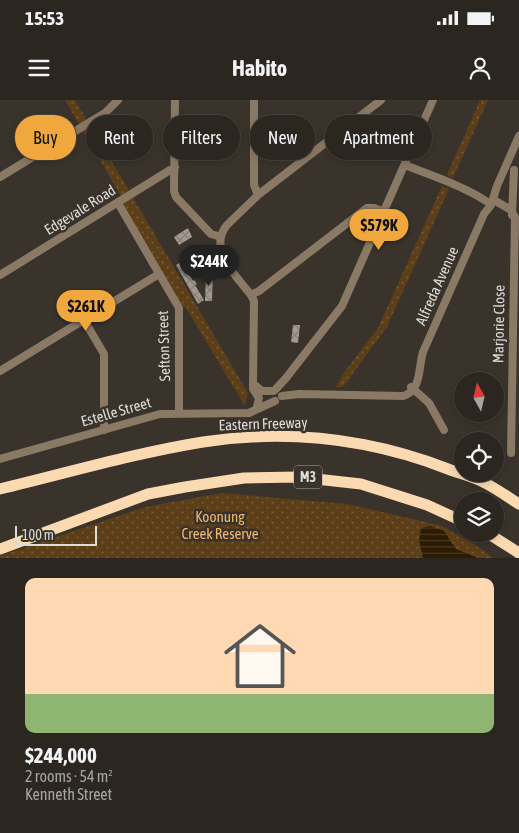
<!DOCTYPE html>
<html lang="en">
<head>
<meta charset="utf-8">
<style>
	body { margin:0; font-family:"Asap Condensed",sans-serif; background:#37322d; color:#f1f3f6; height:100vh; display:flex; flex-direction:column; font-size:19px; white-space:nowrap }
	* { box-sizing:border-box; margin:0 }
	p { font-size:16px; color:#a6a5a5 }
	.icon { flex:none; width:28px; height:28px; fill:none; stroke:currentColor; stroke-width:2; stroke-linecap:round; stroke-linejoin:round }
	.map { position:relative; height:458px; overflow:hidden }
	.sheet { display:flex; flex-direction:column; background:#2b2620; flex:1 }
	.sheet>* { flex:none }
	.banner { position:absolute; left:15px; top:15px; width:490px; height:45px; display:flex; gap:10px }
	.needle { width:32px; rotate:352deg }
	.controls { position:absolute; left:454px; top:272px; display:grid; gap:10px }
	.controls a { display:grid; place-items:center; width:50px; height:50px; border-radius:50%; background:#2b2620; box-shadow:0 2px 8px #0003,0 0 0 1px #47433e; font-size:25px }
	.scale { position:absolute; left:15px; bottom:12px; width:82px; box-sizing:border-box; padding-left:5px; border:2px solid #dfdbd6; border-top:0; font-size:14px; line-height:18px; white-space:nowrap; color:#dfdbd6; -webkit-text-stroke:4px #39332b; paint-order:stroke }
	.price { position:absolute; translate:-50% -42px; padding:0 11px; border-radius:18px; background:#efa73e; color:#111; font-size:16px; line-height:32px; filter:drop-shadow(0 1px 2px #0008) }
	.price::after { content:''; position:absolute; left:50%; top:30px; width:15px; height:11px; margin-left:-8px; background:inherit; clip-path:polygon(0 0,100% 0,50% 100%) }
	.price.on { background:#222; color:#fff }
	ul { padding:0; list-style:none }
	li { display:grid; align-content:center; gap:10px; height:265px; padding:0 25px }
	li+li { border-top:1px solid #47433e }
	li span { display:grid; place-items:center; height:155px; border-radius:10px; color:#555 }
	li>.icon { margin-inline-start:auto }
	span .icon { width:90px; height:90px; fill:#fffc; stroke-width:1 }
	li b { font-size:21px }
	.pill { padding:0 18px; border-radius:22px; background:#2b2620; box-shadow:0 2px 8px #0003,0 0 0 1px #47433e; font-size:18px; line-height:45px }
	.pill.on { background:#efa73e; color:#111 }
	.status { display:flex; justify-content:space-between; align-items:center; height:35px; padding:0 25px; background:#2b2620; direction:ltr }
	.status svg { height:14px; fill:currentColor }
	header { display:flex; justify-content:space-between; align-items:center; height:65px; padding:0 25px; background:#2b2620; font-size:22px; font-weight:700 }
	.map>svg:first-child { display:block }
	.park { fill:url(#park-dots) }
	.water { fill:url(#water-rules) }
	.building { fill:url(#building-cross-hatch) }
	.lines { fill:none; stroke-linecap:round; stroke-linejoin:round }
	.minor { stroke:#8a7964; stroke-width:8 }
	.highway { stroke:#fbdab1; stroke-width:11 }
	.labels { text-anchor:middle; stroke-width:5; stroke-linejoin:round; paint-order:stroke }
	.shield { fill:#39332b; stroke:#ada9a3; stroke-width:1 }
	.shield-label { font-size:14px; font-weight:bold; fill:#dfdbd6 }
	.street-label { font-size:15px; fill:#dfdbd6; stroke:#39332b }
	.park-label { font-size:15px; fill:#efb76e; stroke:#39332b }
</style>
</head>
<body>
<div class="status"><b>15:53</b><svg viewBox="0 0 49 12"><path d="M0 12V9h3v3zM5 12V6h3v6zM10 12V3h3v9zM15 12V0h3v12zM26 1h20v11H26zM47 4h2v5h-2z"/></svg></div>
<header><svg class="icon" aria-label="menu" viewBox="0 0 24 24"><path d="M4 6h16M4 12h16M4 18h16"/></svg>Habito<svg class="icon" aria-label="person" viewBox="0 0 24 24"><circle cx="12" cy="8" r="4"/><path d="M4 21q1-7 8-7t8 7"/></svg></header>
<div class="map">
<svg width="519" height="458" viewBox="0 0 519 458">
	<defs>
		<pattern id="park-dots" width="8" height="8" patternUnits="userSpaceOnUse" patternTransform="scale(1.25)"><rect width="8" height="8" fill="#5c3f18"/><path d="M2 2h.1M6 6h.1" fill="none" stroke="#735a39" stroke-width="1.8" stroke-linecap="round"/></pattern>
		<pattern id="water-rules" width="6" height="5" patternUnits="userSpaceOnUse" patternTransform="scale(1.25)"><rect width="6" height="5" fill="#2c1a01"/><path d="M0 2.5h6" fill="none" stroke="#4a3b25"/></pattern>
		<pattern id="building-cross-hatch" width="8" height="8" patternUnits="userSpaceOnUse" patternTransform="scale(1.25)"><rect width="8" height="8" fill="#a29a91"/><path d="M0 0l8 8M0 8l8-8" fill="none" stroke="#868079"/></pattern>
	</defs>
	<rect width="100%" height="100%" fill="#39332b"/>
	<!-- park -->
	<path class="park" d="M65 0H75L92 28 248 293 245 306 186 208 181 204 124 107 125 103Z
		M480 0H488L453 78 447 75Z
		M442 86 449 89 387 227 343 287H336L343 274 378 228Z
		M221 393 347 404 417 420 442 426 477 446 494 458H0V456L145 407Z"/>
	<!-- water -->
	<path class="water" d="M430 426 444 431 456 449 478 458H423L419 440 421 428Z"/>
	<!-- building -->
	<path class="building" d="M188 128 192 137 179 145 174 137Z
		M200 155 204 169 198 172 191 160Z
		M183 161 187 166 185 168 193 181 194 180 197 184 195 185 204 200 198 204 176 165Z
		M206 172H213L212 201H205Z
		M293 225H300L298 243 291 242Z"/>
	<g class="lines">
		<!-- minor -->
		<path class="minor" d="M175 0 174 91 176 97 211 134 221 137
			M254 0V85L258 95 227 125C207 149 237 177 251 195L254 201 253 284V289L259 298 257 307
			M405 65C432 76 461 85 486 101
			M0 77 105 13 118 0
			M258 95 381 0
			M493 99 497 86 519 36
			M494 100 511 110
			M118 103 179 208V314
			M512 115 514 70
			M0 175 175 67
			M251 195 259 191 367 108H374L384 112
			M84 220 104 254V330
			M0 271 159 174
			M256 286 262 291H273
			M411 287 429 303 444 330
			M275 290 286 278 342 206 433 0
			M282 296 299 294 403 296C422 290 418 268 423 252L484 114 491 105
			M511 353 515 117 512 112
			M0 359 160 314 249 313 275 301"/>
		<!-- highway -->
		<path class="highway" d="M0 389C67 373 135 353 203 342 288 329 368 338 448 369 461 374 475 377 487 384 498 390 508 397 519 404
			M489 434 519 453
			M0 449 148 394 185 387 244 378 298 377 361 384 427 405 462 421"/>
	</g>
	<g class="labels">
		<!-- shield labels -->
		<rect class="shield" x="294" y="365.5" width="28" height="23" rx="4"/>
		<g class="shield-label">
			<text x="308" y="382">M3</text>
		</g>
		<!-- street labels -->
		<g class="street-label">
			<text transform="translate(80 110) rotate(-32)" y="5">Edgevale Road</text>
			<text transform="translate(437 186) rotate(-66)" y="5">Alfreda Avenue</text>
			<text transform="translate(499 224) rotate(-89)" y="5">Marjorie Close</text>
			<text transform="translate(164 246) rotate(-92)" y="5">Sefton Street</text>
			<text transform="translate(116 312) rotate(-16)" y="5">Estelle Street</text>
			<text transform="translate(263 324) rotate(-2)" y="5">Eastern Freeway</text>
		</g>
		<!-- park labels -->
		<g class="park-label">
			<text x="220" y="422">Koonung<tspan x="220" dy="17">Creek Reserve</tspan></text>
		</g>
	</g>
</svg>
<div class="controls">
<a><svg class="needle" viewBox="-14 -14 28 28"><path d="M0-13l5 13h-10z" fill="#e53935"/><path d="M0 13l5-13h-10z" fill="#a6a5a5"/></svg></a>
<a><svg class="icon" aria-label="locate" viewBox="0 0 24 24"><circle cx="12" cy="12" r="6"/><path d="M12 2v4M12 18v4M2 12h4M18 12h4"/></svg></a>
<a><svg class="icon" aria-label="layers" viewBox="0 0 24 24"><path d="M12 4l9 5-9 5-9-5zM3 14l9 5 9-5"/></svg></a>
</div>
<div class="scale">100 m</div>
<b class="price" style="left:379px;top:151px">$579K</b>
<b class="price on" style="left:209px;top:187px">$244K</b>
<b class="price" style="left:86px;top:232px">$261K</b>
<div class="banner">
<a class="pill on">Buy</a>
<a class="pill">Rent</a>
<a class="pill">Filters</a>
<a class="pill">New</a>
<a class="pill">Apartment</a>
</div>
</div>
<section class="sheet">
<ul>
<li><span style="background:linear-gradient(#ffd9b3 75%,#8fb573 0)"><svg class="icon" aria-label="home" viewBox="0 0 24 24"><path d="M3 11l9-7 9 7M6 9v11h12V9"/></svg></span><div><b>$244,000</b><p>2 rooms · 54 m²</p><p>Kenneth Street</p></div></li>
</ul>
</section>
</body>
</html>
